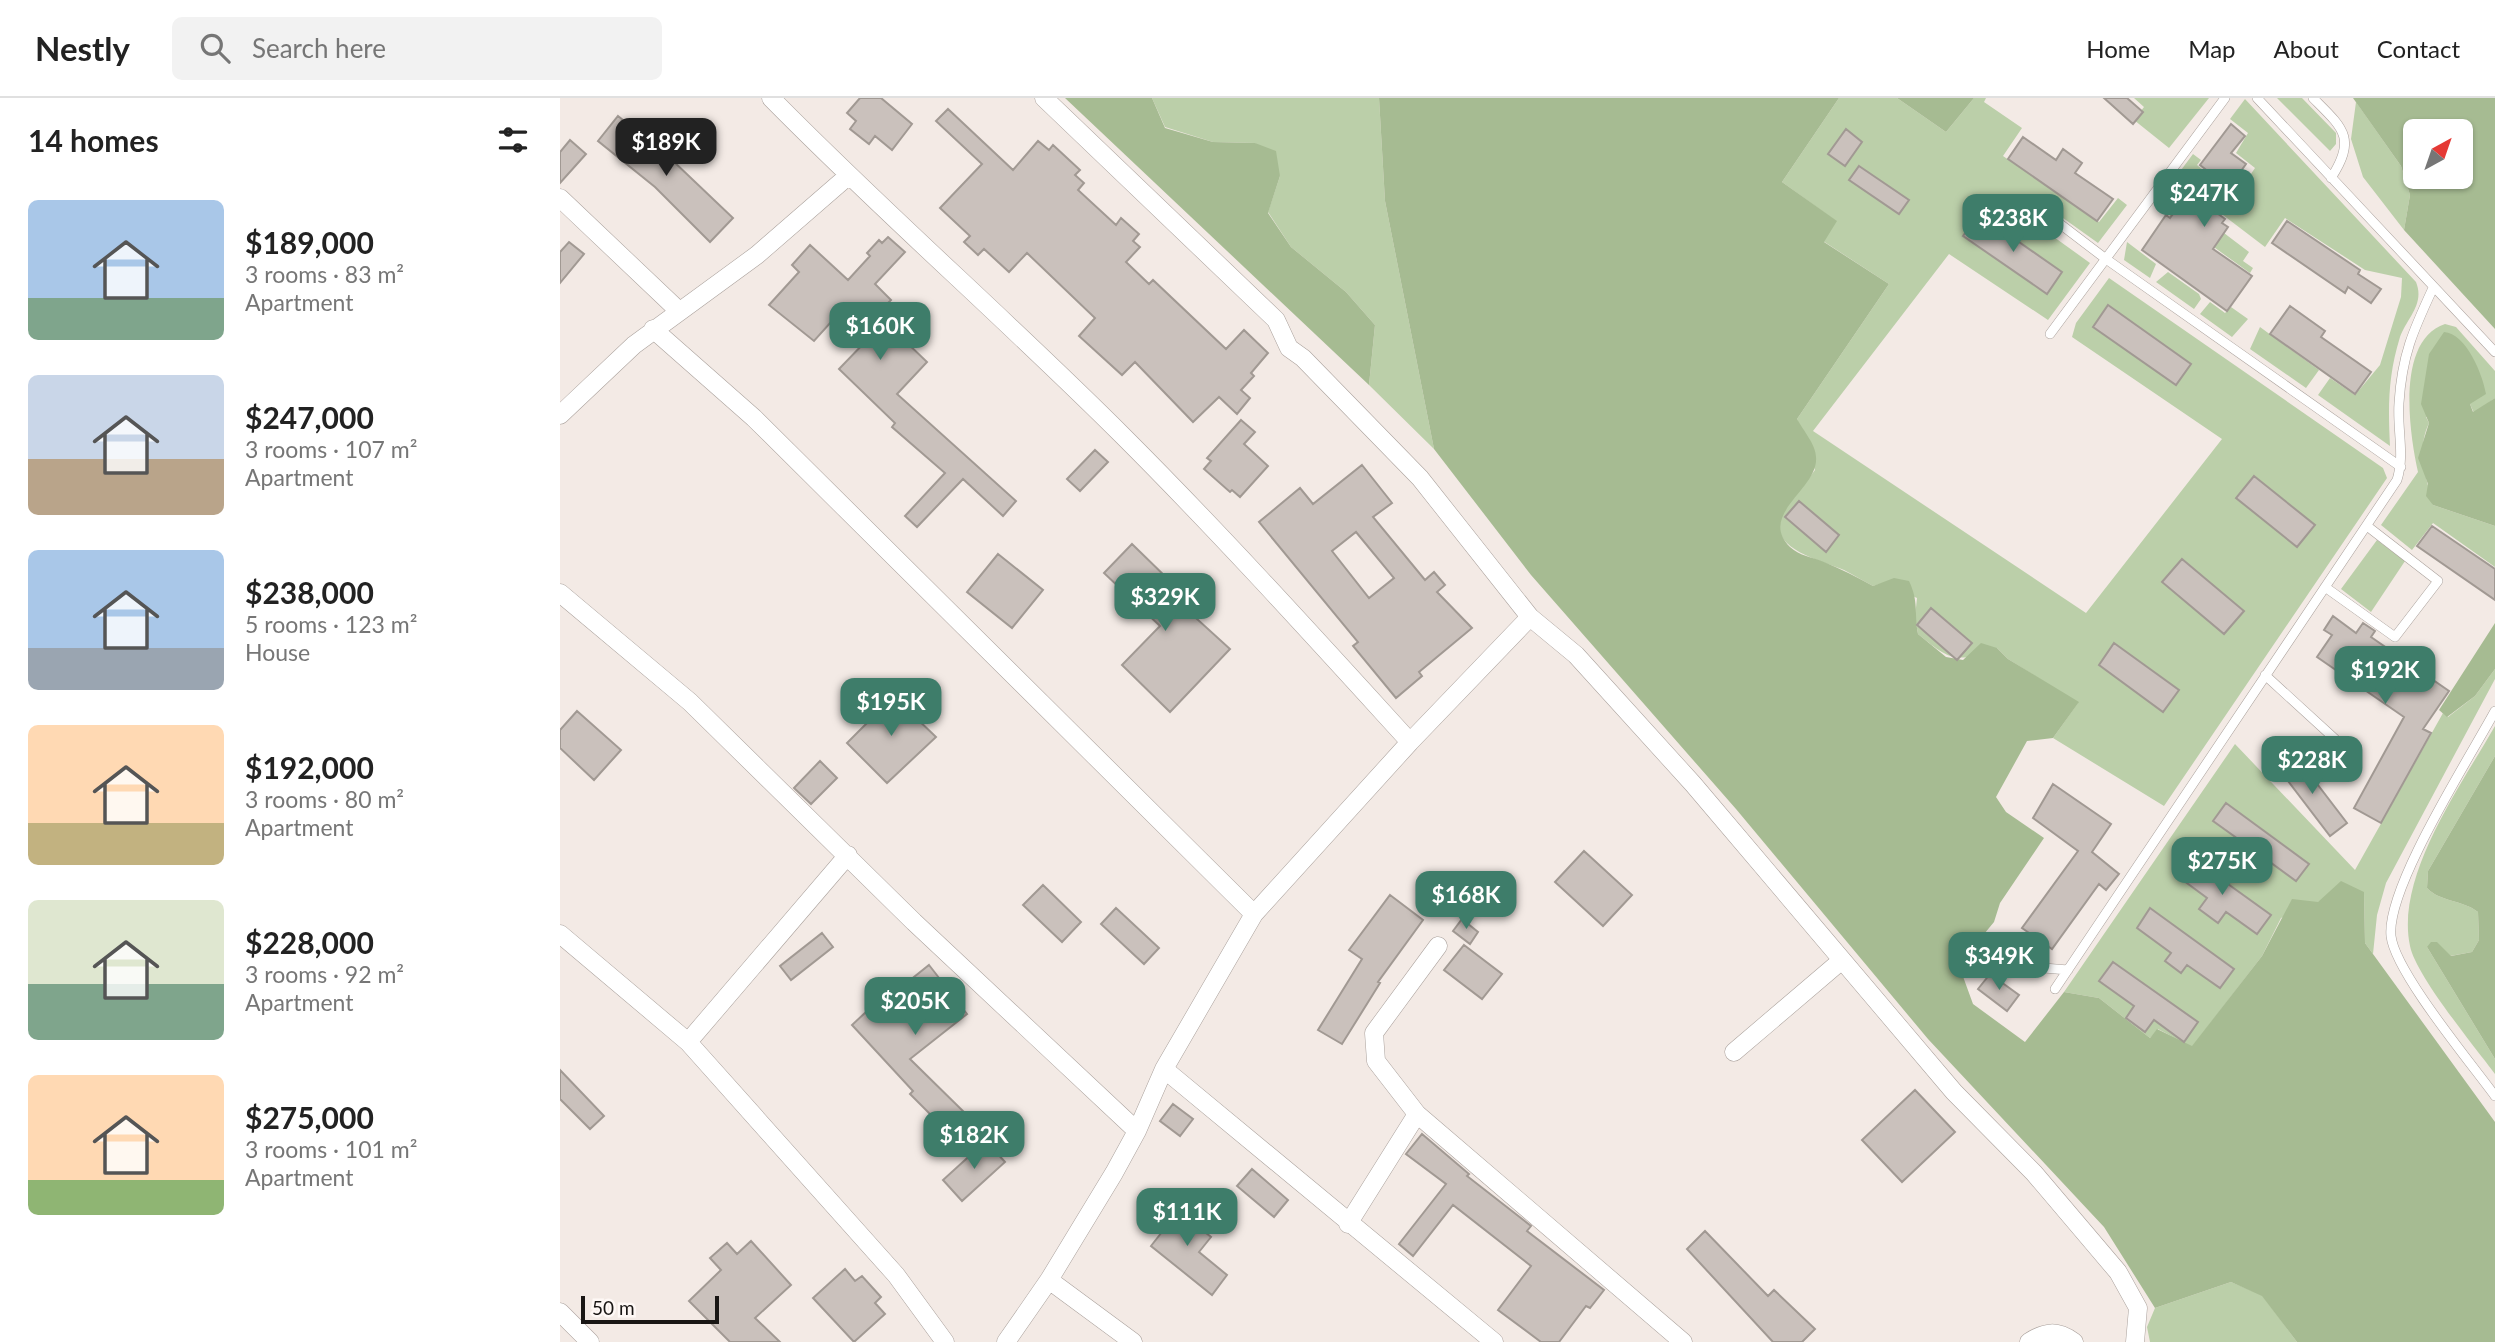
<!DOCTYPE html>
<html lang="en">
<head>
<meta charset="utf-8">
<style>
	body { margin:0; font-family:Lato,sans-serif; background:#f2f2f2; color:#222; height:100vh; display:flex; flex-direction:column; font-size:26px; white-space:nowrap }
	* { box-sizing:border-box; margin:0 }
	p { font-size:23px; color:#767676 }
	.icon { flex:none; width:38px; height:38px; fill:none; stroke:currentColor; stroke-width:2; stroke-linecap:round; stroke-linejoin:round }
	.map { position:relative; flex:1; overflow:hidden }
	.details { display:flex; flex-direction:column; background:#fff; width:560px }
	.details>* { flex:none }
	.needle { width:46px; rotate:40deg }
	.controls { position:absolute; left:1843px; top:21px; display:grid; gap:14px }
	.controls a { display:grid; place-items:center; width:70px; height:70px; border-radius:10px; background:#fff; box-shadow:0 2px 5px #0004; font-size:35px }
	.scale { position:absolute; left:21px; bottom:18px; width:138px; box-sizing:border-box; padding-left:7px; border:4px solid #191614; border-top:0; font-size:19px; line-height:24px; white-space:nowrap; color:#191614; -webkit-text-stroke:5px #fef8f5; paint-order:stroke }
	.price { position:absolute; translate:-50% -60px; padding:0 16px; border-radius:14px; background:#3e7d6a; color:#fff; font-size:23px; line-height:46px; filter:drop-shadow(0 2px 4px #0008) }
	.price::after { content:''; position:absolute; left:50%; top:42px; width:21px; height:16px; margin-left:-10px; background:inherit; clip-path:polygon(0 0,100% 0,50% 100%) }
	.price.active { background:#222; color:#fff }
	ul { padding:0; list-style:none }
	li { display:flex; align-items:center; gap:21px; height:175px; padding:0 28px }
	li span { display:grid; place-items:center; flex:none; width:196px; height:140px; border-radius:10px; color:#555 }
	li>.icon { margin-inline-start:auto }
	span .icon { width:84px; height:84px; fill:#fffc; stroke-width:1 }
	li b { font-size:30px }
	h2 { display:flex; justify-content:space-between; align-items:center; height:84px; padding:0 28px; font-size:30px }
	header { display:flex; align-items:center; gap:42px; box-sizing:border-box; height:98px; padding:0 35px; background:#fff; border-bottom:2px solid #e0e0e0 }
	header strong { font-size:33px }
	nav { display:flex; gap:38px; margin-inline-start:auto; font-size:24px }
	.search { width:490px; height:63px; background:#f2f2f2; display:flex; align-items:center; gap:18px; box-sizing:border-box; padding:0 24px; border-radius:10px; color:#767676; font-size:26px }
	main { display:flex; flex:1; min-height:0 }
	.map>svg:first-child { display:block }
	.green { fill:#bbcfa9 }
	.forest { fill:#a6bb92; fill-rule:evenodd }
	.building { fill:#cac1bc; stroke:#a19993; stroke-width:2; fill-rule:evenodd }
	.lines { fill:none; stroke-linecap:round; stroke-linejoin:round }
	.service-casing { stroke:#aaa19c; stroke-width:10 }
	.minor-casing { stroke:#aaa19c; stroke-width:19 }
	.service { stroke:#fff; stroke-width:9 }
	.minor { stroke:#fff; stroke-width:18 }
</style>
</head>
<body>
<header>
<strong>Nestly</strong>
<div class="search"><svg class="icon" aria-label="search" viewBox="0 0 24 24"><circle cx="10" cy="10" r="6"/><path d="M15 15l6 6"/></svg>Search here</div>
<nav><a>Home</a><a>Map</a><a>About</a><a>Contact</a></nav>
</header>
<main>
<section class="details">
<h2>14 homes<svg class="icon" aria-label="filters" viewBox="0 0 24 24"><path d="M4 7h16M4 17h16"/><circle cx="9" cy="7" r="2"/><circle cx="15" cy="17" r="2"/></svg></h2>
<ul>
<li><span style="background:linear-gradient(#a9c7e8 70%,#7fa58c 0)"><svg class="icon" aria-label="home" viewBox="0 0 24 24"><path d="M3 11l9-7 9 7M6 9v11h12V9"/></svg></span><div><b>$189,000</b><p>3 rooms · 83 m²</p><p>Apartment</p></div></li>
<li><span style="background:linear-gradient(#c9d6e8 60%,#b9a48a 0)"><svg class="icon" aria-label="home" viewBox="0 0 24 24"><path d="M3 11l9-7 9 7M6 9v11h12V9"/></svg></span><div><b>$247,000</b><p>3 rooms · 107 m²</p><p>Apartment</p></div></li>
<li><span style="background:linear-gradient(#a9c7e8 70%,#9aa5b1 0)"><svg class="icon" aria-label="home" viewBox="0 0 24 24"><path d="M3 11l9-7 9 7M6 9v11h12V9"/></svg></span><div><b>$238,000</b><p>5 rooms · 123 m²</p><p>House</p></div></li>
<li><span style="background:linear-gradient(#ffd9b3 70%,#c2b280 0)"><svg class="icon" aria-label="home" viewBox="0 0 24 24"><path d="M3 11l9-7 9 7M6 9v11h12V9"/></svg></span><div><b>$192,000</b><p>3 rooms · 80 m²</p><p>Apartment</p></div></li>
<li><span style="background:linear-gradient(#dfe7d0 60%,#7fa58c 0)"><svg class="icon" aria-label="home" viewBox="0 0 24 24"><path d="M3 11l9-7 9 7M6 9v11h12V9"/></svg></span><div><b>$228,000</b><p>3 rooms · 92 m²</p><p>Apartment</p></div></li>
<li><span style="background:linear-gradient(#ffd9b3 75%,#8fb573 0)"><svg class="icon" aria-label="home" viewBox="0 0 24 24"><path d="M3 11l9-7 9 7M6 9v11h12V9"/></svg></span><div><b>$275,000</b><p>3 rooms · 101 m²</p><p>Apartment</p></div></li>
</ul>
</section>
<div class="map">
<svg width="1935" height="1244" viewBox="0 0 1935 1244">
	<rect width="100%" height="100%" fill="#f3eae5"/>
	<!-- green -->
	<path class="green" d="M592 0H819L825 103 874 351 809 287 815 227 786 194 731 149 708 114 720 78 695 45 653 44 605 29Z
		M1279 0H1337L1386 34 1414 0H1426L1424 4 1462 30 1443 58 1539 124 1558 100 1567 107 1538 145 1482 105 1469 121 1530 165 1488 222 1389 156 1253 333 1526 515 1662 341 1512 239 1516 225 1549 180 1823 370 1827 380 1604 708 1493 640 1518 605 1448 561 1437 550C1396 565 1392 564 1358 536L1355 519 1357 500 1323 485 1313 488C1303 483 1294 477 1284 472 1264 463 1205 451 1222 416 1230 401 1245 386 1255 372L1237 321 1329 186 1263 143 1276 123 1222 84Z
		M1574 0H1649L1609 50 1574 22 1584 9Z
		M1717 0H1742L1776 35V46L1770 53Z
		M1685 1 1856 184C1865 206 1847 220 1840 239 1828 278 1828 308 1830 348L1758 297 1770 280 1795 297 1820 267 1841 199 1842 180 1805 172 1725 120 1705 149 1663 117 1695 70 1676 55 1688 35 1670 21Z
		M1796 4 1841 68 1850 97 1844 132 1803 79 1791 41Z
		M1633 56 1641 62 1637 67 1642 71 1617 106 1661 138 1664 135 1689 154 1683 163 1693 170 1690 175 1605 114 1608 110 1598 103Z
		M1567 144 1596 166 1590 180 1564 162Z
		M1608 174 1639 196 1641 201 1634 211 1596 184Z
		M1650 204 1665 215 1671 209 1688 221 1672 239 1640 216Z
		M1885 226 1896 229 1935 273V300L1914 315 1910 306 1866 319 1869 325C1856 353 1866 378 1873 407L1935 428V469L1873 425 1852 452 1821 427 1858 374C1849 334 1836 242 1885 226Z
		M1700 229 1759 272 1746 290 1690 251Z
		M1817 442 1845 463 1811 514 1781 491Z
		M1935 571V581L1826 785 1817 817 1813 856 1805 845 1804 794 1758 804 1721 820 1702 858 1632 949 1598 931 1590 940 1539 900 1504 894 1675 646 1795 772 1883 615 1888 619 1915 598Z
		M1935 628V658L1868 773 1867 790C1880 804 1903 802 1918 814L1919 842 1912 854 1890 858 1883 852 1867 849 1935 961V976C1915 949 1856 878 1850 848 1835 778 1902 686 1935 628Z
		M1671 1184 1702 1197 1737 1244H1590L1587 1229 1595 1210Z"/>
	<!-- forest -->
	<path class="forest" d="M505 0H592L605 30 653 44 695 45 716 53 720 78 708 115 731 149 786 194 815 227 809 287Z
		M819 0H1279L1222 84 1277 123 1264 144 1329 186 1237 321C1243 332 1256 347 1256 359 1259 391 1197 416 1230 449 1240 458 1252 459 1264 464 1281 471 1297 479 1313 488L1334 480 1349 483C1359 504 1354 514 1358 536L1386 559 1403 562 1421 545 1437 550 1448 561 1519 604 1493 640 1467 643 1436 699 1446 714 1484 740 1440 805 1434 824 1410 853 1401 873 1413 906 1465 944 1504 894 1539 900 1590 940 1597 931 1632 948 1702 858 1732 801 1758 804 1781 783 1804 794 1805 845 1935 1024V1244H1737L1702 1198 1671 1184 1595 1210 1544 1129 1368 941 1176 711 971 477 874 351 825 103Z
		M1337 0H1414L1386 34Z
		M1793 0H1935V231L1844 132 1850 97 1841 68ZM1855 33H1900V79H1855Z
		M1884 234C1906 235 1923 277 1926 296L1910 306 1913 314 1935 300V428L1873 407 1866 398 1868 386 1858 360 1869 325 1861 306 1869 256Z
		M1935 525V571L1915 598 1887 619 1879 612Z
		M1935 658V961L1867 849 1871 844H1877L1891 858 1912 854 1919 842 1918 814C1903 802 1880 804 1867 790L1868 773Z"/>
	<!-- building -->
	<path class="building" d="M300 0H321L352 26 332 52 315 38 309 46 290 31 296 23 287 15Z
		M1544 0H1567L1583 14 1573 26Z
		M388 11 453 72 478 43 489 52 493 47 520 72 515 77 524 85 518 92 556 127 561 120 579 136 573 143 580 149 566 164 589 186 593 182 666 251 684 232 708 255 691 275 694 278 681 292 690 300 677 316 659 299 633 324 575 264 562 277 519 238 535 220 467 155 449 174 424 151 418 157 404 144 410 138 380 110 422 66 376 23Z
		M58 18 111 61 173 120 150 144 95 89 38 43Z
		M1671 26 1685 38 1671 55 1686 66 1653 112 1665 121 1662 125 1668 129 1653 151 1692 178 1667 213 1582 152 1606 117 1610 120 1645 71 1640 67Z
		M1286 31 1302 44 1285 68 1268 56Z
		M1463 39 1496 62 1503 51 1522 65 1515 75 1553 101 1537 123 1448 61Z
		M10 42 26 56 0 85V54Z
		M1299 68 1349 102 1339 116 1289 82Z
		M1419 116 1502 174 1487 196 1403 138Z
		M1727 123 1800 172 1798 176 1821 191 1811 205 1788 189 1785 195 1712 145Z
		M328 139 345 154 315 186 331 202 317 216 367 264 337 296 456 403 443 418 403 381 357 429 345 418 385 375 332 329 335 325 279 271 308 241 280 214 254 243 209 207 239 174 232 167 250 147 288 182 310 158 307 155 319 142 322 145Z
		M9 144 24 156 0 185V154Z
		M1548 207 1631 266 1616 287 1533 229Z
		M1730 208 1765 233 1761 239 1811 274 1795 296 1710 236Z
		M681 322 695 334 684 346 708 368 680 399 672 392 670 394 644 371 651 363 647 360Z
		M535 352 548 364 520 393 507 381Z
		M802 367 832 405 813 419 865 482 874 474 885 487 877 494 912 530 859 574 862 578 836 600 793 548 798 544 699 424 740 390 753 406ZM796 434 834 480 809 500 772 453Z
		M1694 378 1755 427 1737 449 1676 400Z
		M1239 403 1279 437 1266 454 1225 419Z
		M1872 428 1935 471V502L1857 448Z
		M572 446 611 484 604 491 670 551 610 614 562 567 600 528 544 475Z
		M438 456 483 492 452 530 407 494Z
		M1622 461 1684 513 1664 536 1602 484Z
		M1371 510 1412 545 1397 562 1357 527Z
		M1773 518 1796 535 1803 525 1815 533 1811 539 1889 593 1863 631 1871 635 1821 725 1794 710 1844 619 1757 559 1772 537 1764 532Z
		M1554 545 1619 592 1603 614 1539 567Z
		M329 594 376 639 327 685 287 645 319 613 314 609Z
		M17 613 61 652 34 682 0 650V632Z
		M1735 657 1787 725 1770 738 1718 670Z
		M260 663 277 680 251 706 234 690Z
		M1493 686 1551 726 1532 754 1559 776 1546 792 1539 786 1492 851 1462 830 1518 753 1473 720Z
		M1666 705 1749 766 1736 783 1703 759 1695 771 1677 757 1685 746 1653 723Z
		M1024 753 1072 797 1043 828 995 784Z
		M1629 758 1711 817 1697 836 1666 814 1658 825 1639 811 1647 800 1616 777Z
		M483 787 521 824 502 844 463 807Z
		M830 797 863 822 818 884 820 885 782 946 758 932 802 861 789 852Z
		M556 810 599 850 584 866 541 826Z
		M1590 810 1674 871 1660 890 1627 867 1621 875 1605 863 1611 855 1577 830Z
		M902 821 918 834 910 846 893 833Z
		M262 835 273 849 231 882 220 868Z
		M904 847 942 876 922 901 884 872Z
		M1553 864 1638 924 1624 944 1594 922 1585 934 1566 920 1574 908 1539 883Z
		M369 867 407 916 350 961 407 1017 389 1035 350 996 353 993 292 927 321 900 324 903Z
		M1430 876 1459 897 1447 913 1418 891Z
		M0 972 44 1018 30 1031 0 1001Z
		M1355 992 1395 1034 1342 1084 1302 1042Z
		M613 1006 633 1021 620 1038 600 1023Z
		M862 1036 909 1076 907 1078 971 1128 967 1133 1044 1192 1030 1210 1026 1208 999 1244H981L938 1212 971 1168 893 1107 853 1158 839 1146 886 1086 846 1056Z
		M426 1043 445 1064 402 1103 383 1082Z
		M692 1071 728 1102 714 1119 677 1088Z
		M604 1101 651 1139 639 1154 667 1177 652 1197 591 1148 609 1125 594 1113Z
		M1145 1133 1208 1198 1214 1192 1255 1231 1242 1244H1213L1127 1151Z
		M191 1143 231 1187 195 1220 220 1244H170L129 1203 161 1172 150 1160 167 1145 177 1156Z
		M285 1171 295 1183 302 1178 321 1199 315 1205 325 1216 294 1244 253 1200Z"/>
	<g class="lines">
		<!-- service casing -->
		<g class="service-casing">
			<path id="service" d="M1697 0 1935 254
				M1753 0C1783 30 1797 40 1771 80
				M1483 113 1546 161 1841 369
				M1490 236 1665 0
				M1765 489 1835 539 1878 483 1807 428
				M1705 577 1775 641
				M1935 613C1909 661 1826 790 1831 838 1835 874 1911 965 1935 998
				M1454 875 1484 870 1508 872
				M1495 891 1837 382C1845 357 1837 331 1839 305 1842 257 1853 233 1873 190"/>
		</g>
		<!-- minor casing -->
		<g class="minor-casing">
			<path id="minor" d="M211 0C325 116 448 223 563 338 662 437 756 541 850 644
				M484 0 716 222 729 250 743 260 860 380 970 519 1016 557 1133 686 1394 994 1474 1075 1558 1174 1578 1210 1575 1244
				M0 100 118 212
				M93 231 194 320 694 816
				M0 317 74 247 197 157 288 78
				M0 495 130 604 354 824 577 1033
				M0 836 128 944 336 1177 385 1244
				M878 848 814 935 816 963 857 1016 1123 1244
				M128 944 288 757
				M1174 954 1282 862
				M604 971 934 1244
				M788 1126 857 1016
				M489 1182 573 1244
				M0 1214 30 1244
				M446 1244 489 1182 554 1075 577 1033 604 971 694 816 850 644 970 519
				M1469 1244C1486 1233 1497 1232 1514 1244"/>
		</g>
		<!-- service -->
		<use href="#service" class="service"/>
		<!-- minor -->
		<use href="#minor" class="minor"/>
	</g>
</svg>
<div class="controls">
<a><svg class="needle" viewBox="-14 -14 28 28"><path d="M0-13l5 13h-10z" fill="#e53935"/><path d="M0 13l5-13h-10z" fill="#767676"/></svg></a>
</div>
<div class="scale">50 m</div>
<b class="price active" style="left:106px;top:80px">$189K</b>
<b class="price" style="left:1644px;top:131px">$247K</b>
<b class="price" style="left:1453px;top:156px">$238K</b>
<b class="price" style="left:320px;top:264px">$160K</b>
<b class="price" style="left:605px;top:535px">$329K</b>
<b class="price" style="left:1825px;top:608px">$192K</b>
<b class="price" style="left:331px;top:640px">$195K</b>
<b class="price" style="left:1752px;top:698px">$228K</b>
<b class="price" style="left:1662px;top:799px">$275K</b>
<b class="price" style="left:906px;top:833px">$168K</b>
<b class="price" style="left:1439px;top:894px">$349K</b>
<b class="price" style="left:355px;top:939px">$205K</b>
<b class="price" style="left:414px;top:1073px">$182K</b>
<b class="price" style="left:627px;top:1150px">$111K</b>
</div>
</main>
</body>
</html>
